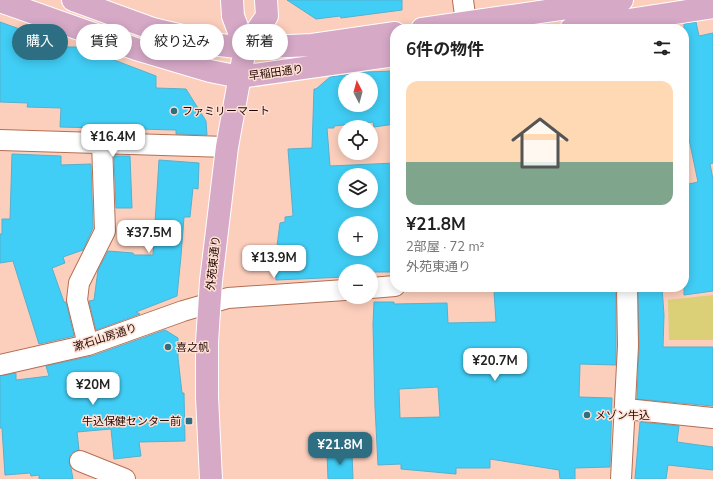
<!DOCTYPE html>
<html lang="ja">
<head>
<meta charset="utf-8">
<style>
	body { margin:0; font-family:"Nunito Sans","Noto Sans JP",sans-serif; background:#f2f2f2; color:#222; height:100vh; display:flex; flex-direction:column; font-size:15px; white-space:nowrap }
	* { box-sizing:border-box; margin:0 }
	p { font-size:13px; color:#767676 }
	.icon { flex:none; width:22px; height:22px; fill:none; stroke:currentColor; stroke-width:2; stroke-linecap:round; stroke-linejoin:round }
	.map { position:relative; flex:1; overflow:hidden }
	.details { position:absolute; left:390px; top:24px; width:299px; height:268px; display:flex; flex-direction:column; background:#fff; border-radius:16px; box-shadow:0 2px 10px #0003 }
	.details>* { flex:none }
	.top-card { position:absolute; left:12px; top:24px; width:318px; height:36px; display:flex; gap:8px }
	.needle { width:26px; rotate:354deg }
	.fabs { position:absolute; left:338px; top:72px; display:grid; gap:8px }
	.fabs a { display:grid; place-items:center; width:40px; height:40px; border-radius:50%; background:#fff; box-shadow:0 2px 10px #0003; font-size:20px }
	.price { position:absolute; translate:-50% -34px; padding:0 9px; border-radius:8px; background:#fff; color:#222; font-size:13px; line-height:26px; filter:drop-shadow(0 1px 2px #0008) }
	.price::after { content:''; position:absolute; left:50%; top:24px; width:12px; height:9px; margin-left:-6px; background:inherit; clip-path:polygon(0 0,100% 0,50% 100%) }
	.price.active { background:#2d6e82; color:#fff }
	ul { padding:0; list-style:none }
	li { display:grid; align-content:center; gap:8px; height:212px; padding:0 16px }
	li span { display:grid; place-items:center; height:124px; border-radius:12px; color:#555 }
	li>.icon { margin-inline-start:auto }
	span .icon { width:72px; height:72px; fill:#fffc; stroke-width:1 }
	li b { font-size:17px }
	h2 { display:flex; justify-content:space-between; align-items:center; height:48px; padding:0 16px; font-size:17px }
	.chip { padding:0 14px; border-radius:18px; background:#fff; box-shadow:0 2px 10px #0003; font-size:14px; line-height:36px }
	.chip.active { background:#2d6e82; color:#fff }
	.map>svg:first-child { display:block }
	.green { fill:#dbcf77 }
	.building { fill:#41cef6; stroke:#55b0cd; fill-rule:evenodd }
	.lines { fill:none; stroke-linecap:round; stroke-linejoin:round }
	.minor-casing { stroke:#b46f55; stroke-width:22 }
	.primary-casing { stroke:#fff; stroke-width:24 }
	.minor { stroke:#fff; stroke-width:20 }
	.primary { stroke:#d6a9c7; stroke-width:22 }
	.poi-dot { fill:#2d6e82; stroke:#fedfd3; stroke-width:1.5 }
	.labels { text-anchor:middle; stroke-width:3; stroke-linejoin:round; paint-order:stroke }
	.street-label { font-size:11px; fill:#210701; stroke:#fedfd3 }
	.poi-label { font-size:11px; fill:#210701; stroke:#fedfd3; text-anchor:start }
</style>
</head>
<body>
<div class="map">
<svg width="713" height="479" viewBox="0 0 713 479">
	<rect width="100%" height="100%" fill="#fccebc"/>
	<!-- green -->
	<path class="green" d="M713 295V340H669L668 300Z"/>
	<!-- building -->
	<path class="building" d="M287 0H402V10L341 18 340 16 316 19Z
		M0 22 28 32V41L45 38 66 47H79V52H93L156 76V88L186 89 206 121 207 135 176 134V130L60 127 61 108 27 107 28 103 0 102Z
		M696 22 699 36 713 33V163L710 164 713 179V291L684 295V185L698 182 684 115V24Z
		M395 71V124L374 127 373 122 334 126V128H327L330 166 395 163V272H371V271H345V277L276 280V254L280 223 285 222V217L293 216 288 149 312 148 314 89H316L330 77 366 72ZM345 79H371V105H345ZM345 175H371V201H345ZM345 223H371V249H345Z
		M12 154 61 156V165L91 164 93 228 83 250 63 257 65 263 52 268 64 302H66L74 336 39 344 13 261 0 263V234H2V219H10Z
		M114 156H130L132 208H116Z
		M159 160 199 163 198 189 193 188 190 217H184L181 256 177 296 136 312 140 314 96 330 89 301 94 300 98 270 108 251 133 253 134 255H153Z
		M540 287H616V365L580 364 579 397 612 398 610 467 575 468V479H560L559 470 490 459V468H456V474L401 469V464L378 465 375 407 373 324 374 302H394V304L447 303 448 323 496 322 494 291 512 290V288ZM438 387 440 417 400 418 399 389Z
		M638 287H662L664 315 663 347H713V406L637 399 639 347Z
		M165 330 178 338V358L182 393H184L185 441 139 442 141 456 114 459 111 429 77 432 79 450 73 452 70 456 69 462 71 468 73 479H39V475L31 476 30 473 5 475 2 428H0V376L16 373V380L49 376 46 366 92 356Z
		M640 422 679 426 677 442 713 447V470L668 465 666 479H635Z
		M352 453 353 479H328L327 454Z"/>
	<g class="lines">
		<!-- minor casing -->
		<g class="minor-casing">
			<path id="minor" d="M463 0 466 23
				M0 140 227 147
				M371 288 395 286
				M88 345 77 300 79 283 105 231 102 142
				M0 365 88 345 183 311 228 298 345 290
				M626 409 713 418
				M80 461 125 479
				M621 479 628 346 627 287"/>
		</g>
		<!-- primary casing -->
		<g class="primary-casing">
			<path id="primary" d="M73 0 153 29 220 45 245 48 312 45 395 33
				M232 0 233 16 245 48
				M0 1 136 49 210 71 240 77 395 55
				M422 29 622 0
				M571 29 713 7
				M211 479 207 397V342L211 281 227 147 245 48 267 16 266 0"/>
		</g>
		<!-- minor -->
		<use href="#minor" class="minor"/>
		<!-- primary -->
		<use href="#primary" class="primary"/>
	</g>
	<!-- markers -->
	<g class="poi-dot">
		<circle cx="174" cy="111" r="4"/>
		<circle cx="168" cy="347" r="4"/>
		<circle cx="587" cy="415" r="4"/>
		<rect x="185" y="417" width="8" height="8" rx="2"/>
	</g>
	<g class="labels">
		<!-- street labels -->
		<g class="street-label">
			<text transform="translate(276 72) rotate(-8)" y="4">早稲田通り</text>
			<text transform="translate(213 263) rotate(-84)" y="4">外苑東通り</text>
			<text transform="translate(105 337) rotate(-18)" y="4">漱石山房通り</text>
		</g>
		<!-- poi labels -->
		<g class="poi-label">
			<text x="182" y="115">ファミリーマート</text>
			<text x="176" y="351">喜之帆</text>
			<text x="595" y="419">メゾン牛込</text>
			<text x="181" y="425" text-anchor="end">牛込保健センター前</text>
		</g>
	</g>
</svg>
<div class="fabs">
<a><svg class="needle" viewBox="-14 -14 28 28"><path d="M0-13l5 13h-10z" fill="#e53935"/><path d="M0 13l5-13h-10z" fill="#767676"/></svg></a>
<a><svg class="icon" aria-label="locate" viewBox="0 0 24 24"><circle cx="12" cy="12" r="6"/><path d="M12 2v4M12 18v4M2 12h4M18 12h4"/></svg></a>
<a><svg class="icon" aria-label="layers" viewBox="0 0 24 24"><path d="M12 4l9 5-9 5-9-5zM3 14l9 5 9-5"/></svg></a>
<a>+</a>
<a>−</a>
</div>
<b class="price" style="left:113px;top:158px">¥16.4M</b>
<b class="price" style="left:149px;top:254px">¥37.5M</b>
<b class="price" style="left:274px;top:279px">¥13.9M</b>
<b class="price" style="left:495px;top:382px">¥20.7M</b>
<b class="price" style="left:93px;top:406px">¥20M</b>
<b class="price active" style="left:340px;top:466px">¥21.8M</b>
<div class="top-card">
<a class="chip active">購入</a>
<a class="chip">賃貸</a>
<a class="chip">絞り込み</a>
<a class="chip">新着</a>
</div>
<section class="details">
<h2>6件の物件<svg class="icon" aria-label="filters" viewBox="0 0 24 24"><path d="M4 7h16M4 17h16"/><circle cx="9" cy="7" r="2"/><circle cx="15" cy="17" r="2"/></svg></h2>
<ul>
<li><span style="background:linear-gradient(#ffd9b3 65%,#7fa58c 0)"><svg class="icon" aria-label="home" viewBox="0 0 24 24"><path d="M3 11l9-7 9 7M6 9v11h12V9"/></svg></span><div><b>¥21.8M</b><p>2部屋 · 72 m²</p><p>外苑東通り</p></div></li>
</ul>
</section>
</div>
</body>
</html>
